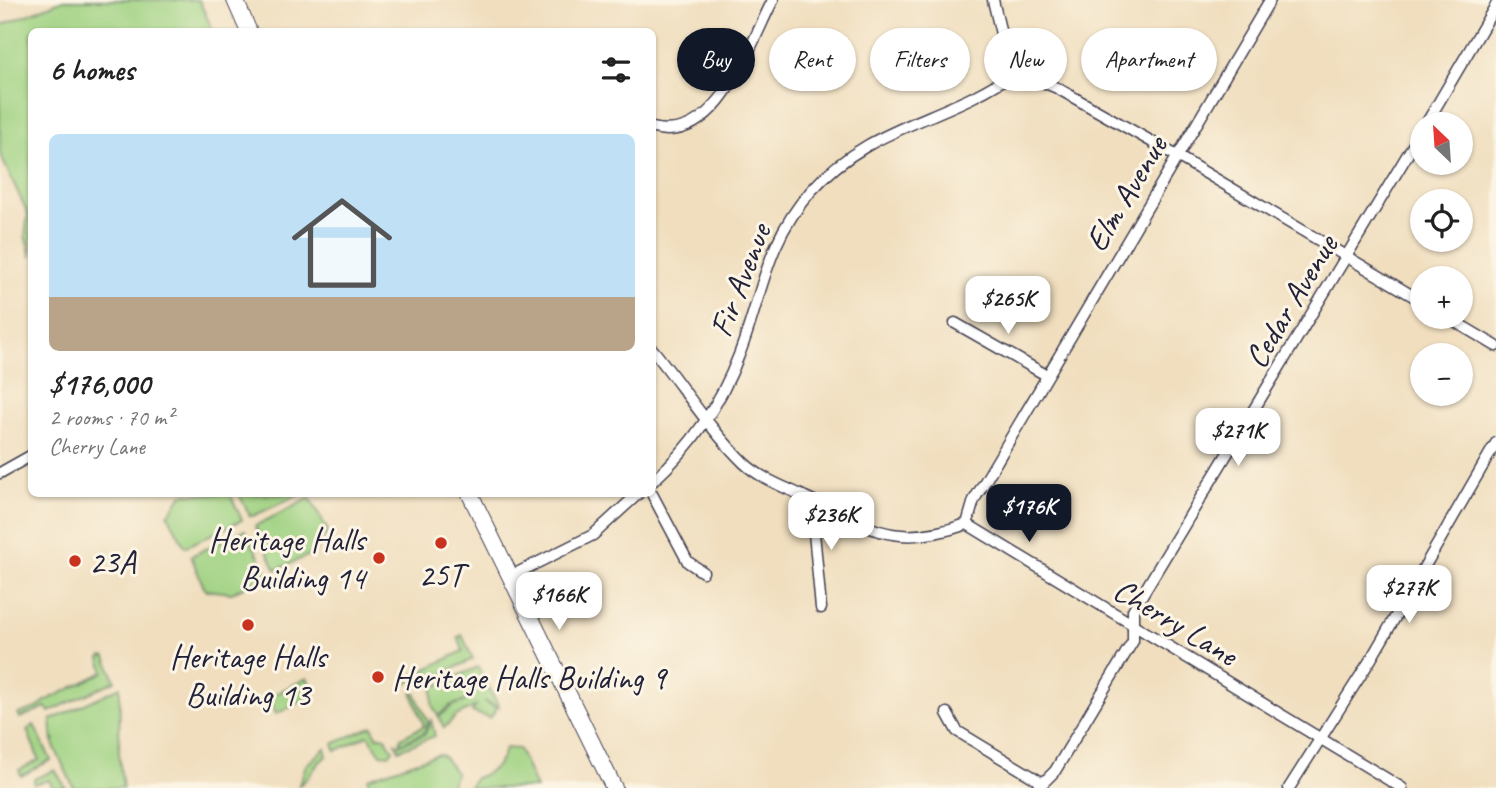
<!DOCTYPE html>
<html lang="en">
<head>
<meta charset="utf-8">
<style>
	body { margin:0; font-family:Caveat,sans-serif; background:#f2f2f2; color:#222; height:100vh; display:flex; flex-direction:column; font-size:26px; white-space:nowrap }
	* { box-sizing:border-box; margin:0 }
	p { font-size:23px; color:#767676 }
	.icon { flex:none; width:38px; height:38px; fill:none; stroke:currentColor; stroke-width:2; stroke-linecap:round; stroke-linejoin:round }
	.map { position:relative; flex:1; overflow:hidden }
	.details { position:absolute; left:28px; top:28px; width:628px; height:469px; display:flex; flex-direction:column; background:#fff; border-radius:10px; box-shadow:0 2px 5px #0004 }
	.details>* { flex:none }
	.guide { position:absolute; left:677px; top:28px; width:665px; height:63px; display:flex; gap:14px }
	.needle { width:46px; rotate:335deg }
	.controls { position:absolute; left:1410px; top:112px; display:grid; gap:14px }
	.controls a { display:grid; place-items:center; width:63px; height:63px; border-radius:50%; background:#fff; box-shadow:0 2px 5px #0004; font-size:35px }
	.price { position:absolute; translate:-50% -60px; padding:0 16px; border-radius:14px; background:#fff; color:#222; font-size:23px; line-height:46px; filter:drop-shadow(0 2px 4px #0008) }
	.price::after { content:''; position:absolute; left:50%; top:42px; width:21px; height:16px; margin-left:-10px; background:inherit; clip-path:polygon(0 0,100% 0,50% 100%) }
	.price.on { background:#111827; color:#fff }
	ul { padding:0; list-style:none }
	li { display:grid; align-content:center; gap:14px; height:371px; padding:0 21px }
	li span { display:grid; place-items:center; height:217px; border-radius:10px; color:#555 }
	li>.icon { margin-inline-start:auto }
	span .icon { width:126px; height:126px; fill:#fffc; stroke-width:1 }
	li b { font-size:30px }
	h2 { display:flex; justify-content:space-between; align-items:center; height:84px; padding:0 21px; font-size:30px }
	.chip { padding:0 24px; border-radius:32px; background:#fff; box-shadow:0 2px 5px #0004; font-size:24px; line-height:63px }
	.chip.on { background:#111827; color:#fff }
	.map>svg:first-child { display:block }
	.green { fill:#9fd281; stroke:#607a5e; stroke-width:2 }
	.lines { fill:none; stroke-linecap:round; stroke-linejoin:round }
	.minor-casing { stroke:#413e4f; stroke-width:13 }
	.secondary-casing { stroke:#413e4f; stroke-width:18 }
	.minor { stroke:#fff; stroke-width:10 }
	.secondary { stroke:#fff; stroke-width:16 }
	.poi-dot { fill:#c8321e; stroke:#fcf5e5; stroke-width:2.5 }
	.labels { text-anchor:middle; stroke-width:6; stroke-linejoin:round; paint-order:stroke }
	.street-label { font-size:33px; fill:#22223b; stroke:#fcf5e5 }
	.poi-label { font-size:33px; fill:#22223b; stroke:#fcf5e5; text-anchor:start }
</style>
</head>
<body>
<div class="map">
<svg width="1496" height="788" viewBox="0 0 1496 788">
	<rect width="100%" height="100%" fill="#fcf5e5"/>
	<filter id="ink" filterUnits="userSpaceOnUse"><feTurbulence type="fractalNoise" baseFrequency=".0143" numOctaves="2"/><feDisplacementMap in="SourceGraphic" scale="14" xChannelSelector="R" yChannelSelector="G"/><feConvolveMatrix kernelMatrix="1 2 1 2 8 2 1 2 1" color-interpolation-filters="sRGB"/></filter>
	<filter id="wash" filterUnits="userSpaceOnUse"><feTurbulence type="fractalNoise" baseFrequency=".00686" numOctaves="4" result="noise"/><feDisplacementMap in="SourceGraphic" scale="28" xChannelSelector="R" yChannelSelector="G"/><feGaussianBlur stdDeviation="1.57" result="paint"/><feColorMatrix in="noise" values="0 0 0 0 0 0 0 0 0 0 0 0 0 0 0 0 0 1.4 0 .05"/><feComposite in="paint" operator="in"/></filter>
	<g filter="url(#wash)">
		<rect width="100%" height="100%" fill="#f0debe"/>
		<!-- green -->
		<path class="green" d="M63 0H199L213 31 32 32 31 257 25 236 28 214 0 154V26Z
			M183 494H230L242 520 185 547 168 515Z
			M239 494H301L253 516H250Z
			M310 498 328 531 314 553 276 570 255 526Z
			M245 530 268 574 232 593 205 590 191 556Z
			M462 635 473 659 431 680 429 674 405 684 404 680 463 651 458 637Z
			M103 656 106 657 115 681 49 712 46 707 20 718 18 714 39 707 45 701 104 672 100 658Z
			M478 667 499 707 483 701 497 708 490 718 472 712 476 706 456 716 444 728 439 717 452 706 466 701 451 705 438 716 432 705 433 687Z
			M307 678 315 695 276 714 269 697Z
			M120 687 119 757 123 788H74L53 744 55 738 53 743 51 720Z
			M412 693H415L428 722 424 733 400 744 401 738 424 726Z
			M431 720 435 736 399 750 395 742 399 745 425 734Z
			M34 725 51 760 21 776 19 770 39 760 27 730Z
			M372 726 377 737 384 736 393 750 389 755 381 754 368 735 336 751 333 744Z
			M325 748 327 756C314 763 312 778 299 785L306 765Z
			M505 748 519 749 536 788H469L475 778C491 773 502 765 505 748Z
			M438 754 443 756 456 773 450 788H369L368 778Z
			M55 770 66 788H53L49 780 34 784V779Z"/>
	</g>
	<g filter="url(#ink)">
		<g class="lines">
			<!-- minor casing -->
			<g class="minor-casing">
				<path id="minor" d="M993 0 1005 51 1016 71 1057 88 1177 156 1423 302
					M1426 124 1496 5
					M653 128C718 145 750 44 773 0
					M1447 317 1496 346
					M955 323 1046 375
					M653 350C683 387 710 430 744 463 761 479 785 487 805 497 871 528 892 550 967 524L1402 788
					M0 473 32 455
					M653 481C693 445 720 405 739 355 763 294 765 243 811 191 871 123 949 121 1016 71
					M652 494 688 562 703 572
					M811 500 821 608
					M967 524 974 500 1270 0
					M511 576 593 535 638 494
					M947 713 957 731 1043 783
					M1038 788 1055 771 1133 641V610L1423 129
					M1289 788 1371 659 1496 443"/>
			</g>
			<!-- secondary casing -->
			<g class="secondary-casing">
				<path id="secondary" d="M235 0 249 32
					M470 494 614 788"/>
			</g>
			<!-- minor -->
			<use href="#minor" class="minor"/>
			<!-- secondary -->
			<use href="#secondary" class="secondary"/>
		</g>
	</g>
	<!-- markers -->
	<g class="poi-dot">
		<circle cx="441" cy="543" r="7"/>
		<circle cx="379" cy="558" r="7"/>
		<circle cx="75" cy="561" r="7"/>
		<circle cx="248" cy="625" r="7"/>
		<circle cx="378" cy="677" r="7"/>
	</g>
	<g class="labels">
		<!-- street labels -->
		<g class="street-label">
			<text transform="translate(1125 193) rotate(-59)" y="12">Elm Avenue</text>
			<text transform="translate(739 280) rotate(-69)" y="12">Fir Avenue</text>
			<text transform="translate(1290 301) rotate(-59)" y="12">Cedar Avenue</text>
			<text transform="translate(1176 621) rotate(31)" y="12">Cherry Lane</text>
		</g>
		<!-- poi labels -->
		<g class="poi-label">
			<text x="365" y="551" text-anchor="end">Heritage Halls<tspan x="365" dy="38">Building 14</tspan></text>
			<text x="89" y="573">23A</text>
			<text x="441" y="586" text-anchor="middle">25T</text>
			<text x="248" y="668" text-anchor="middle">Heritage Halls<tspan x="248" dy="38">Building 13</tspan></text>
			<text x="392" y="689">Heritage Halls Building 9</text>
		</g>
	</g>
</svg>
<div class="controls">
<a><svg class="needle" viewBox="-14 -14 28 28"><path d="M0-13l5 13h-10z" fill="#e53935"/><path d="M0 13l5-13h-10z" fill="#767676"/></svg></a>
<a><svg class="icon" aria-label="locate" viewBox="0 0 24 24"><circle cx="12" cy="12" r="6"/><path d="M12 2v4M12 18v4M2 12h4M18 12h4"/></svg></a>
<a>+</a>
<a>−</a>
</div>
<b class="price" style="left:1008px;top:336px">$265K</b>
<b class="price" style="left:1238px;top:468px">$271K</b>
<b class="price on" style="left:1029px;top:544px">$176K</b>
<b class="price" style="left:831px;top:552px">$236K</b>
<b class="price" style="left:1409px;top:625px">$277K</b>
<b class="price" style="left:559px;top:632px">$166K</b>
<div class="guide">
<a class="chip on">Buy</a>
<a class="chip">Rent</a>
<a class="chip">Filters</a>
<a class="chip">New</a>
<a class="chip">Apartment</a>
</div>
<section class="details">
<h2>6 homes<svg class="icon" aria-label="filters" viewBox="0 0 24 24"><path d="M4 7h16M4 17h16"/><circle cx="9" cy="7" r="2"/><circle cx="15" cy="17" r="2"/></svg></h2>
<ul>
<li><span style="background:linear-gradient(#bfe0f5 75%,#b9a48a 0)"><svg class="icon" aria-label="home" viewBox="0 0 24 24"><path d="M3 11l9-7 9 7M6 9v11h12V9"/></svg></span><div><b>$176,000</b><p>2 rooms · 70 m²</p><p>Cherry Lane</p></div></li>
</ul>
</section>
</div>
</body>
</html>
